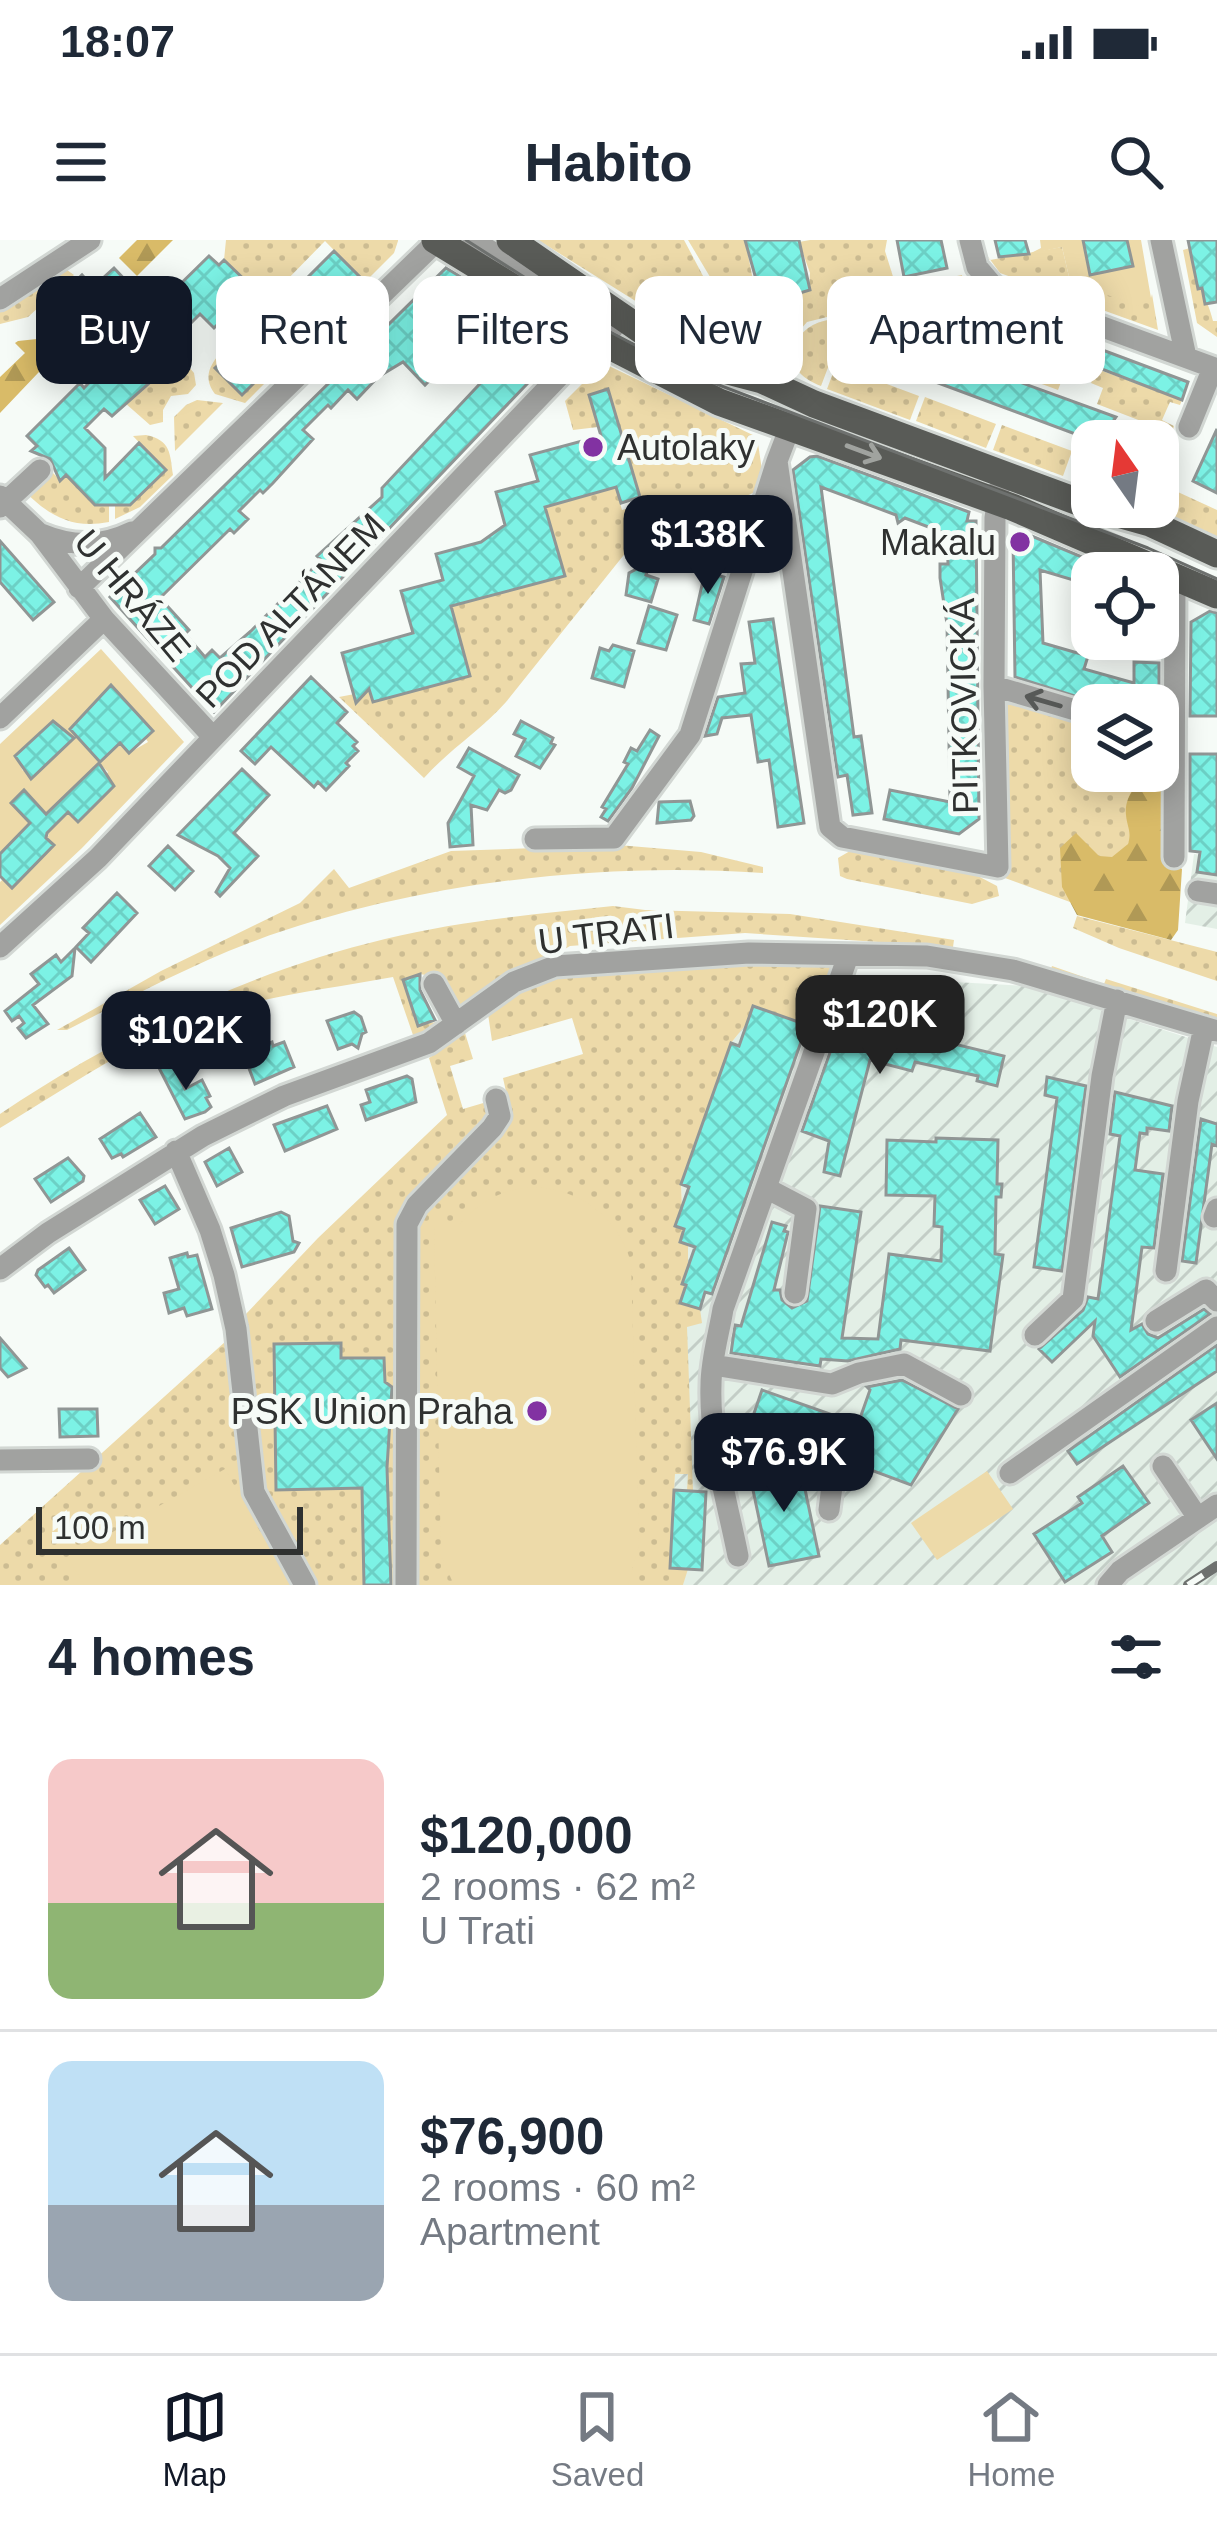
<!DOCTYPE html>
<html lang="en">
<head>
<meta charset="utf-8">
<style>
	body { margin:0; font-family:Arial,sans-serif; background:#f6f6f7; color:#1f2937; height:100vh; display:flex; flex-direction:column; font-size:45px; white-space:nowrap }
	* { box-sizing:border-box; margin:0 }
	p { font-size:39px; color:#747a83 }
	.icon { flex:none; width:66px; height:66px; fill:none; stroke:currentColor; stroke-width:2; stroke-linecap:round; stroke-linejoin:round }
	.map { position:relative; height:1345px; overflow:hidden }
	.side { display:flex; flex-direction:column; background:#fff; flex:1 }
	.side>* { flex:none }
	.banner { position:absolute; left:36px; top:36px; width:1146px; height:108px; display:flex; gap:24px }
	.needle { width:78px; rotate:346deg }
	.buttons { position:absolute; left:1071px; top:180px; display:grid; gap:24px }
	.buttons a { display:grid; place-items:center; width:108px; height:108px; border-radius:24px; background:#fff; box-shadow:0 6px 30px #0003; font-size:60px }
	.scale { position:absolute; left:36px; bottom:30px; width:267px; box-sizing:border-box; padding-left:12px; border:6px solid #2f3130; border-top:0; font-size:33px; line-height:42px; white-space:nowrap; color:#2f3130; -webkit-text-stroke:9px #f6fbf7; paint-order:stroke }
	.price { position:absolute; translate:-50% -102px; padding:0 27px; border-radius:24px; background:#111827; color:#fff; font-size:39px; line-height:78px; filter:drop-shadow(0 3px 6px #0008) }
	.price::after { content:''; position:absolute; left:50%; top:72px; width:36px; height:27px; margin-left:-18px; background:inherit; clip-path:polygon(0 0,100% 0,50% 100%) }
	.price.active { background:#222; color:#fff }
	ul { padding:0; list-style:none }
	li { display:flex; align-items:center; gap:36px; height:300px; padding:0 48px }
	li+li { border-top:3px solid #e0e1e3 }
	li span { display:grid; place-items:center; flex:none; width:336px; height:240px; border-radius:24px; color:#555 }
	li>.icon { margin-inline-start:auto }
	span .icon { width:144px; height:144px; fill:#fffc; stroke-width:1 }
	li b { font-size:51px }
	h2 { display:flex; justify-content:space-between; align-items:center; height:144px; padding:0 48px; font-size:51px }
	.pill { padding:0 42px; border-radius:24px; background:#fff; box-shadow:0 6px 30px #0003; font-size:42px; line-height:108px }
	.pill.active { background:#111827; color:#fff }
	.status { display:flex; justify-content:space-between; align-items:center; height:84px; padding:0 60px; background:#fff; direction:ltr }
	.status svg { height:33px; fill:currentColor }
	header { display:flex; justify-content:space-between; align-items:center; height:156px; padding:0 48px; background:#fff; font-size:54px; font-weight:600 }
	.dock { display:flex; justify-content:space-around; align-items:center; height:168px; border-top:3px solid #e0e1e3; background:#fff; font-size:33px; color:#747a83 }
	.dock a { display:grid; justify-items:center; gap:6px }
	.dock .active { color:#111827 }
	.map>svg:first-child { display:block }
	.industrial { fill:url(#industrial-furrows) }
	.grass { fill:url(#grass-dots) }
	.forest { fill:url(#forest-firs) }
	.garden { fill:#eddaa9; fill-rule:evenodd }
	.building { fill:url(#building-cross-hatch); stroke:#909695; stroke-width:3 }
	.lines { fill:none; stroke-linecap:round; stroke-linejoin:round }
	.minor-casing { stroke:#d2d7d3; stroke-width:27 }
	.major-casing { stroke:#d2d7d3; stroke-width:33 }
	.minor { stroke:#a1a2a0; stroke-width:21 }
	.major { stroke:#595b57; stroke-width:27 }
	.tram { stroke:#6e716f; stroke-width:3 }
	.rail-casing { stroke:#6e716f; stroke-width:10 }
	.rail { stroke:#f6fbf7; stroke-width:6; stroke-dasharray:18; stroke-linecap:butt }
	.oneway { stroke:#a0a39f }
	.oneway2 { stroke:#575957 }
	.poi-dot { fill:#8232a2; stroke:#f6fbf7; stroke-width:4.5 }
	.labels { text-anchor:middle; stroke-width:10; stroke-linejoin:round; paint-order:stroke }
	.poi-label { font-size:36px; fill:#2f3130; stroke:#f6fbf7; text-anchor:end }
	.street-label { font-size:36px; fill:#2f3130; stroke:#f6fbf7 }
</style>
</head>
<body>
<div class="status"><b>18:07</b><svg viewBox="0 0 49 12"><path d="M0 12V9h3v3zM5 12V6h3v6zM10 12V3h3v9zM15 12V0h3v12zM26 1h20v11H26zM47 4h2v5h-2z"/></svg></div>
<header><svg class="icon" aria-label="menu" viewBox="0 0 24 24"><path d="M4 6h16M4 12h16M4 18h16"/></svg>Habito<svg class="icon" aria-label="search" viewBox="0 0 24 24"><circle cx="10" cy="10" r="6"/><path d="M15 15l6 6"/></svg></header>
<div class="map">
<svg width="1217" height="1345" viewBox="0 0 1217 1345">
	<defs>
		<pattern id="industrial-furrows" width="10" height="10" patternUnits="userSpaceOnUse" patternTransform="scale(3)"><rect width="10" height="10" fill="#e3efe6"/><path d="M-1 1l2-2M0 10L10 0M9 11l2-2" fill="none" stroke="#c3cdc6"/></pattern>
		<pattern id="grass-dots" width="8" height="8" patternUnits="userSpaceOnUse" patternTransform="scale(3)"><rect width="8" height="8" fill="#eddaa9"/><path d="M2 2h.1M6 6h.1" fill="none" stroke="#ccbc92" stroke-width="1.8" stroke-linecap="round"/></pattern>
		<pattern id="forest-firs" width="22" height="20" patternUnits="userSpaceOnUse" patternTransform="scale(3)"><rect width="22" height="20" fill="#d9bb68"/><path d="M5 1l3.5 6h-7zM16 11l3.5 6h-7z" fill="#b09956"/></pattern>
		<pattern id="building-cross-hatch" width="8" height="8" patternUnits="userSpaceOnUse" patternTransform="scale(3)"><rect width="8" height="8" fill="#7cf2e5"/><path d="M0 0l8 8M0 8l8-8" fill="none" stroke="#6cd0c5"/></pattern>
	</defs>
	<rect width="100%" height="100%" fill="#f6fbf7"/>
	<!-- industrial -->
	<path class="industrial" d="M1194 614 1217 617V689L1185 683Z
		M845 736 1026 746 1217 807V1345H683L687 1329 670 1328 675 1233 690 1231 680 1002 675 986 682 967 681 944 731 803 747 783 753 766 811 786 714 1058 712 1081 731 1084Z"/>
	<!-- grass -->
	<path class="grass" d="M226 0H398V1L394 13 365 42 325 1 281 46 277 42 259 44 254 49 224 20Z
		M538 0H684L711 51V62L677 87Z
		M688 0H745L753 40 749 41 750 46 759 45 763 64 809 50 810 33 799 2 810 0H887L885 11 895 43 890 44 891 49 962 35 963 43 807 82 795 96 779 131 685 91 725 62Z
		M1062 7 1070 41 1151 58 1152 54 1158 90 1000 33 986 14 990 20Z
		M1190 8C1193 40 1207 55 1213 81H1217V97L1197 83 1183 10Z
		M67 30 74 35 28 77 0 84V70Z
		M978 49 1001 65 994 87 1067 114 1082 125 1069 121 1058 150 865 79 864 74Z
		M855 75 856 81 843 88 821 146C792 135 779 111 808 88 820 79 841 78 855 75Z
		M233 99 239 105 216 128 258 141 280 117 285 123 245 163 215 154C198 132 218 116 233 99Z
		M176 112 194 133 196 145 188 154 171 156 163 170V182L150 185 125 163 164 129Z
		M836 125 919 156 910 180 827 149Z
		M609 126 757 197 762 230 755 252 627 311 506 462C481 490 449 510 424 538L339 457 370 451 373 461 448 355 517 328 523 348 565 336 542 256 562 263 608 250 611 230 622 270 642 265 608 150 589 155 598 187 573 190 565 161 598 128Z
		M1097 129 1182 160 1180 165 1170 162 1162 180 1174 186 1172 193 1097 164 1103 148 1091 143Z
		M925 157 996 184 986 208 916 181Z
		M197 160 223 163 175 211 174 177 186 165Z
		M1002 185 1072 211 1063 236 993 210Z
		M146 195C171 200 170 214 173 235L140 267 115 279V265H130L165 230 133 196Z
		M44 233 48 238 53 233 60 240 66 235 95 265H109V282C73 289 51 277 25 252Z
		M1167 247 1217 270V297L1161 272Z
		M1011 459 1092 480V531H1158V503L1166 513 1101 669 1070 662 1005 638 1003 460Z
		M618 605 701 612 763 627V633C596 621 406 644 249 703 186 727 126 760 67 790H57L161 731 300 663 334 629 349 648 451 611Z
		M850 611 976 635 997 646 999 656 972 664 847 639 840 636 838 618Z
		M613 666 645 670 790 674 954 700 953 707 745 693 570 706 462 769 454 766 436 737 420 734 404 739 418 785 443 781 430 791 413 795 393 737C324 750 250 757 185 784 120 810 60 852 0 888V874C116 796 248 732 385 699 459 681 537 674 613 666Z
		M1077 676 1217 712V741L1119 708 1073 688Z
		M805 720 831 726 832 732 808 785 753 767 747 783 731 803 681 944 682 967 675 985 684 989 680 1001 688 1004V1028L682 1043 700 1069 702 1083 687 1087 693 1251H687L688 1234H675L670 1327 688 1329 683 1345H0V1305L226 1101 244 1097 245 1075 318 998 447 875 429 818 465 793 473 819 450 826 463 869 507 856 503 838 583 814 572 778 492 801 488 774 505 759 550 735Z
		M1052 726 1104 744 1106 739 1217 774V785L1050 732Z"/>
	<!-- forest -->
	<path class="forest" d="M137 0H173L137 36 119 18Z
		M142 52 150 61 139 72 135 69 77 125 63 112 57 113 0 173V137L25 113 15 103 18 101 56 97 80 113Z
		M1166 513 1165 616 1182 629 1178 690 1171 700 1077 675 1062 647 1060 608 1076 593 1099 616 1112 617 1128 604C1132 591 1127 587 1126 575 1124 557 1137 542 1149 531H1158V521Z"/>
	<!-- garden -->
	<path class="garden" d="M1040 0H1083L1091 35 1132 26 1127 0H1141L1151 58 1137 66 1070 41 1062 7 1029 14 1041 8Z
		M101 409 184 502 82 608 0 685V642L49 595 31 583 0 614V504ZM111 446 148 502 129 513 109 491 116 506 107 515 101 509 97 458ZM52 481 73 496 34 536 27 529 23 531 15 515ZM99 523 108 532 105 536 114 546 79 581 68 572 64 576 59 562Z
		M536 947C583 951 617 977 631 1022L639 1305 628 1345H454L441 1316 434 987H457C479 962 502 948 536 947Z
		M225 1229 290 1345H84L68 1317Z
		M987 1231 1013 1269 937 1320 911 1283Z"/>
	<!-- building -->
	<path class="building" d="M745 0H799L810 50 763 64Z
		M897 0H941L947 28 904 37Z
		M995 0H1025L1029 14 999 17Z
		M1083 0H1127L1133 26 1090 35Z
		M1188 0H1217V62L1205 64 1202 48 1198 49Z
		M334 11 365 42 333 73 303 42Z
		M209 16 219 25 224 20 254 49 243 60 246 74 255 79 276 78V83L295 102 242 155 215 128 239 105 218 84 214 88 200 74 181 93 189 100 165 124V129L112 176 104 169 85 188 105 208V238L139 203 166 230 130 265H95L66 235 60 241 50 219 31 211 37 206 27 196 80 143 84 148 107 124 50 66 82 35 93 47 114 28 129 44 109 63 111 69 137 95 160 72 156 68Z
		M446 28 486 52 444 93 460 109 425 145 403 122 378 137 357 159 348 150 331 168 328 165 303 190 313 199 273 243 263 253 260 250 239 271 248 279 234 293 230 289 160 358 189 390 185 394 205 417 212 410 220 418 251 391 321 320 317 316 382 257V248L520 101 509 94 522 74 567 102 214 472 110 357 155 314V308H161Z
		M999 71 1073 99 1075 94 1090 99 1089 105 1188 142 1182 160 993 87Z
		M865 86 1116 177 1114 180 1167 201H1094L906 131 905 134 854 115Z
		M608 149 640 257 621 263 616 247 545 267 565 336 451 366 470 436 373 462 369 449 356 463 342 413 413 393 401 351 443 340 436 314 481 302 505 285 496 252 538 241 530 215 601 196 589 155Z
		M1217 189V253L1193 241Z
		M817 216 969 272 967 281H976L979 579 959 594 884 579 890 550 950 562 947 384 940 338V324H948L947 294 905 278 898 283 896 275 821 247 854 497 861 496 872 573 853 575 847 535 838 537 793 230 810 217Z
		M1022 292 1099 324 1090 345 1040 330 1043 403 1088 416 1084 429 1134 443V422L1159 423V465H1103L1015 437 1013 298Z
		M688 296 704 298 703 306 711 307 708 327 680 322Z
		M0 301 54 362 33 380 0 342Z
		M650 322 646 335 658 339 651 362 626 355 629 333Z
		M705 332 724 337 709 384 694 380Z
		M649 366 677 375 666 410 638 403Z
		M1210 371 1217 373V476H1190L1191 382Z
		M773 379 804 583 778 587 769 520 758 522 751 475 722 478 717 494 705 496 718 457 745 453 741 424 755 423 749 382Z
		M613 405 634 411 624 447 592 438 600 408 609 411Z
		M311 437 347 472 337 483 357 502 353 506 358 511 346 523 349 526 326 550 318 542 314 547 271 507 255 524 241 511Z
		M111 445 153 491 129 513 120 503 100 522 70 489Z
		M53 481 74 498 31 539 15 516Z
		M521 481 553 498 551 503 555 505 540 528 516 516 525 499 514 494Z
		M650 490 659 496 632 548 608 581 601 577 606 569 602 567 628 524 624 522 631 508 637 511Z
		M469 508 519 535 511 550 505 553 499 550 487 570 471 565 473 605 450 607 448 583 474 536 458 527Z
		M1190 514H1217V635L1197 632 1200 612 1190 611Z
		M99 523 114 546 78 582 68 572 47 593 46 598 54 605 12 648 0 636V614L30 583 11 563 24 550 46 574Z
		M242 529 269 555 234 593 258 616 220 656 216 652 230 628 218 616 178 595Z
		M690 561 694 576 691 580 657 583 659 562Z
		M168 606 193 631 175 650 149 626Z
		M117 653 137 673 91 722 76 707 89 693 83 688Z
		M75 708 72 736 33 765 48 784 26 798 18 788 24 783 19 776 12 781 5 771 39 744 31 734 56 715 61 722Z
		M420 734V750L435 780 418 786 403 740Z
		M753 766 807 785 712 1054 705 1052 700 1069 680 1063 686 1045 682 1044 695 1007 680 1002 684 989 675 986 689 947 681 944 731 803 739 806Z
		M354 772 361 777 366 792 362 794 358 808 352 804 338 809 327 781Z
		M882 780 923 790 921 796 1004 816 997 846 977 841 978 836 915 822 912 831 870 820 840 936 824 932 829 901 802 891 838 790 876 800Z
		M272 802 273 806 284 802 294 827 255 844 245 818 253 814 251 810Z
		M171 822 185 849 202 840 210 856 206 858 211 867 205 872 185 879 159 828Z
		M407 836 412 839 416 862 366 880 361 865 370 862 366 850Z
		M1047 837 1086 846 1062 1031 1034 1027 1057 858 1045 855Z
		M1115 852 1172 866 1169 891 1147 888V894L1140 893 1135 930 1163 934 1154 1008 1142 1007 1131 1090 1142 1084 1148 1094 1158 1098 1204 1069 1210 1074 1120 1137 1093 1096 1095 1081 1052 1122 1039 1109 1083 1070 1088 1057 1098 1059 1120 896 1110 894Z
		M327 866 337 889 285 911 274 885Z
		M140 873 156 897 123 917 121 914 112 918 100 899Z
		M1201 879 1217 884V906L1212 904 1196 1023 1182 1021Z
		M936 898 998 900 997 944H1002L1001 957H996L995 1014 1003 1015 990 1111 901 1100 900 1109 848 1121 821 1119 820 1126 731 1113 735 1085 741 1086 772 982 786 986 784 991 788 992 774 1050H780L782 1060 792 1068 807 1061 820 966 861 972 842 1098 878 1099 889 1014 941 1021 942 987 934 986 935 956 886 955 887 900 936 902Z
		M229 908 242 932 217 946 205 922Z
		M68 918 84 936 83 941 51 962 35 939Z
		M165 946 179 969 155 984 140 960Z
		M281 972 289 976 293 1001 299 1003 294 1012 242 1027 231 988Z
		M69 1008 85 1030 54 1053 48 1045 45 1047 36 1035 38 1030Z
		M187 1013 188 1017 197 1015 212 1069 187 1076 184 1068 169 1073 164 1053 179 1049 170 1018Z
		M0 1098 26 1128 8 1137 0 1128Z
		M341 1103V1118H384L385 1142 392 1147 387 1228 391 1345H364L362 1248 276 1250 274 1104Z
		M1217 1105V1131L1077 1224 1068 1211Z
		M902 1140 958 1169 911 1245 750 1185 762 1150 858 1184 870 1150 867 1147Z
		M1217 1163V1219L1191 1180Z
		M59 1169H97L98 1196 60 1197Z
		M777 1226 802 1235 819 1316 769 1326 749 1231Z
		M1123 1226 1149 1263 1102 1296 1112 1312 1065 1342 1034 1294 1082 1263 1078 1257Z
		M674 1250 706 1252 702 1330 670 1328Z"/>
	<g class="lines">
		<!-- minor casing -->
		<g class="minor-casing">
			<path id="minor" d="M970 0 977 27 994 47 1217 129
				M1161 0 1186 117
				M0 59 90 0
				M257 64C283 48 309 91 327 108
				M790 187 777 221 830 587 842 597 998 627 994 446 995 278 999 249
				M1189 187 1213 128
				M0 256 40 294 104 379 213 497
				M0 267 40 230
				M41 294C72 307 101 307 132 292
				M79 348 437 1
				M994 446 1092 475
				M0 478 104 379
				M535 599 614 598 690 495 777 221
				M1174 617 1175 336
				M1198 651 1217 654
				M0 707 98 618 568 127 602 102 622 76 560 55 473 0
				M434 744 456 784
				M176 911 210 990 224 1035 236 1089 254 1252 305 1345
				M766 948 806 969 795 1053
				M1214 977 1217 969
				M0 1029 48 993 203 896 284 856 429 803 514 742 555 726 749 713 927 716 1013 730 1217 791
				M1166 1031 1188 861 1204 787
				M1156 1081 1206 1050 1217 1061
				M1035 1095 1073 1059 1102 836 1117 760
				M713 1125 832 1144 859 1133 904 1124 961 1155
				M712 1187 834 1230 829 1270
				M0 1220 89 1219
				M1163 1226 1198 1278
				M1010 1233 1217 1087
				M738 1316C727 1260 709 1202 711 1145 711 1119 719 1094 723 1069L848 716
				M406 1345 407 984 417 965 492 888 500 876 496 859
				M1108 1345 1120 1331 1217 1265"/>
		</g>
		<!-- major casing -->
		<g class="major-casing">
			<path id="major" d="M435 0 602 102 719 162 1012 267 1217 355
				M510 0 647 94 720 129 762 140 814 164 1092 267
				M1093 267 1150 283 1217 314"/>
		</g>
		<!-- minor -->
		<use href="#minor" class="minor"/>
		<!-- major -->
		<use href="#major" class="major"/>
		<!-- tram -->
		<path class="tram" d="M466 0 610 92 690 134 1148 308 1217 339"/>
		<!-- rail casing -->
		<g class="rail-casing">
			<path id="rail" d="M1188 1345 1217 1326"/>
		</g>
		<!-- rail -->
		<use href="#rail" class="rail"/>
	</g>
	<!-- one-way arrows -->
	<defs><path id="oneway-shaft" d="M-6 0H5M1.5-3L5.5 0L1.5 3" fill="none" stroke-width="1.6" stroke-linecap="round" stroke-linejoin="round" transform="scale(3)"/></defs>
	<use class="oneway" href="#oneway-shaft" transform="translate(864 212) rotate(20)"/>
	<use class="oneway2" href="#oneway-shaft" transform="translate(1043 461) rotate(-164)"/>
	<!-- markers -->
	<g class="poi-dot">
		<circle cx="593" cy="207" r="12"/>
		<circle cx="1020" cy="302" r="12"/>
		<circle cx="537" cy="1171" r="12"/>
	</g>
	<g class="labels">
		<!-- poi labels -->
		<g class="poi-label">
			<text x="617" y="220" text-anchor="start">Autolaky</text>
			<text x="996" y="315">Makalu</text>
			<text x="513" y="1184">PSK Union Praha</text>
		</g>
		<!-- street labels -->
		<g class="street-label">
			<text transform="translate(133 355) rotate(50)" y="13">U HRÁZE</text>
			<text transform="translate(290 370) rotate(-46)" y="13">POD ALTÁNEM</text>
			<text transform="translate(963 466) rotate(-91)" y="13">PITKOVICKÁ</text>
			<text transform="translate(606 693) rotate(-7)" y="13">U TRATI</text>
		</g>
	</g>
</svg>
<div class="buttons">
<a><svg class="needle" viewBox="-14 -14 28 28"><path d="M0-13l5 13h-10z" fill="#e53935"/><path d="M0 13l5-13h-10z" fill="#747a83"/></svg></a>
<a><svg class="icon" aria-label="locate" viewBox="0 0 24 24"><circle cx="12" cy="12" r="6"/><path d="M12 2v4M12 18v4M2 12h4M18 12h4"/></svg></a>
<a><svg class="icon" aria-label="layers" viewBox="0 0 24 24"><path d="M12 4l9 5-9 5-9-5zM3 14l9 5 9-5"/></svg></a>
</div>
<div class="scale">100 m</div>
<b class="price" style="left:708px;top:357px">$138K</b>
<b class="price active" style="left:880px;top:837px">$120K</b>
<b class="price" style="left:186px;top:853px">$102K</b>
<b class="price" style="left:784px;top:1275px">$76.9K</b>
<div class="banner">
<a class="pill active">Buy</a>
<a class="pill">Rent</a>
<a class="pill">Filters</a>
<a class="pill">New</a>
<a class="pill">Apartment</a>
</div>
</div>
<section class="side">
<h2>4 homes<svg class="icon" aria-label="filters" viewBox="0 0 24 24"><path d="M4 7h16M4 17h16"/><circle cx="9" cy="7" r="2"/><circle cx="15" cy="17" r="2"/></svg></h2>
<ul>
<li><span style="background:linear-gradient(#f6c9c9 60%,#8fb573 0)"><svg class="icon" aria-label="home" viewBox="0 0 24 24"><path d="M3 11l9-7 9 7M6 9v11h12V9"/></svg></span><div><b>$120,000</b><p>2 rooms · 62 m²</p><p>U Trati</p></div></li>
<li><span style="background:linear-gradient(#bfe0f5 60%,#9aa5b1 0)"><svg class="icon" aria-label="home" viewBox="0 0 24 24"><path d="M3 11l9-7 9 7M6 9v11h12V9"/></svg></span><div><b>$76,900</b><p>2 rooms · 60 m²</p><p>Apartment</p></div></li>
</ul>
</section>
<nav class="dock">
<a class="active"><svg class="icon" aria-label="map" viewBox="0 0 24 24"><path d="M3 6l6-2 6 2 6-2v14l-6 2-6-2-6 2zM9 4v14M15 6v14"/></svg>Map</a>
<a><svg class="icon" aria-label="saved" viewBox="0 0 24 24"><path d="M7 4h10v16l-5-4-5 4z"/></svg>Saved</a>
<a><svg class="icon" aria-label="home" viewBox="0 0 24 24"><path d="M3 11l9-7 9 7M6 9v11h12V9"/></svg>Home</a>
</nav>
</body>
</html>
